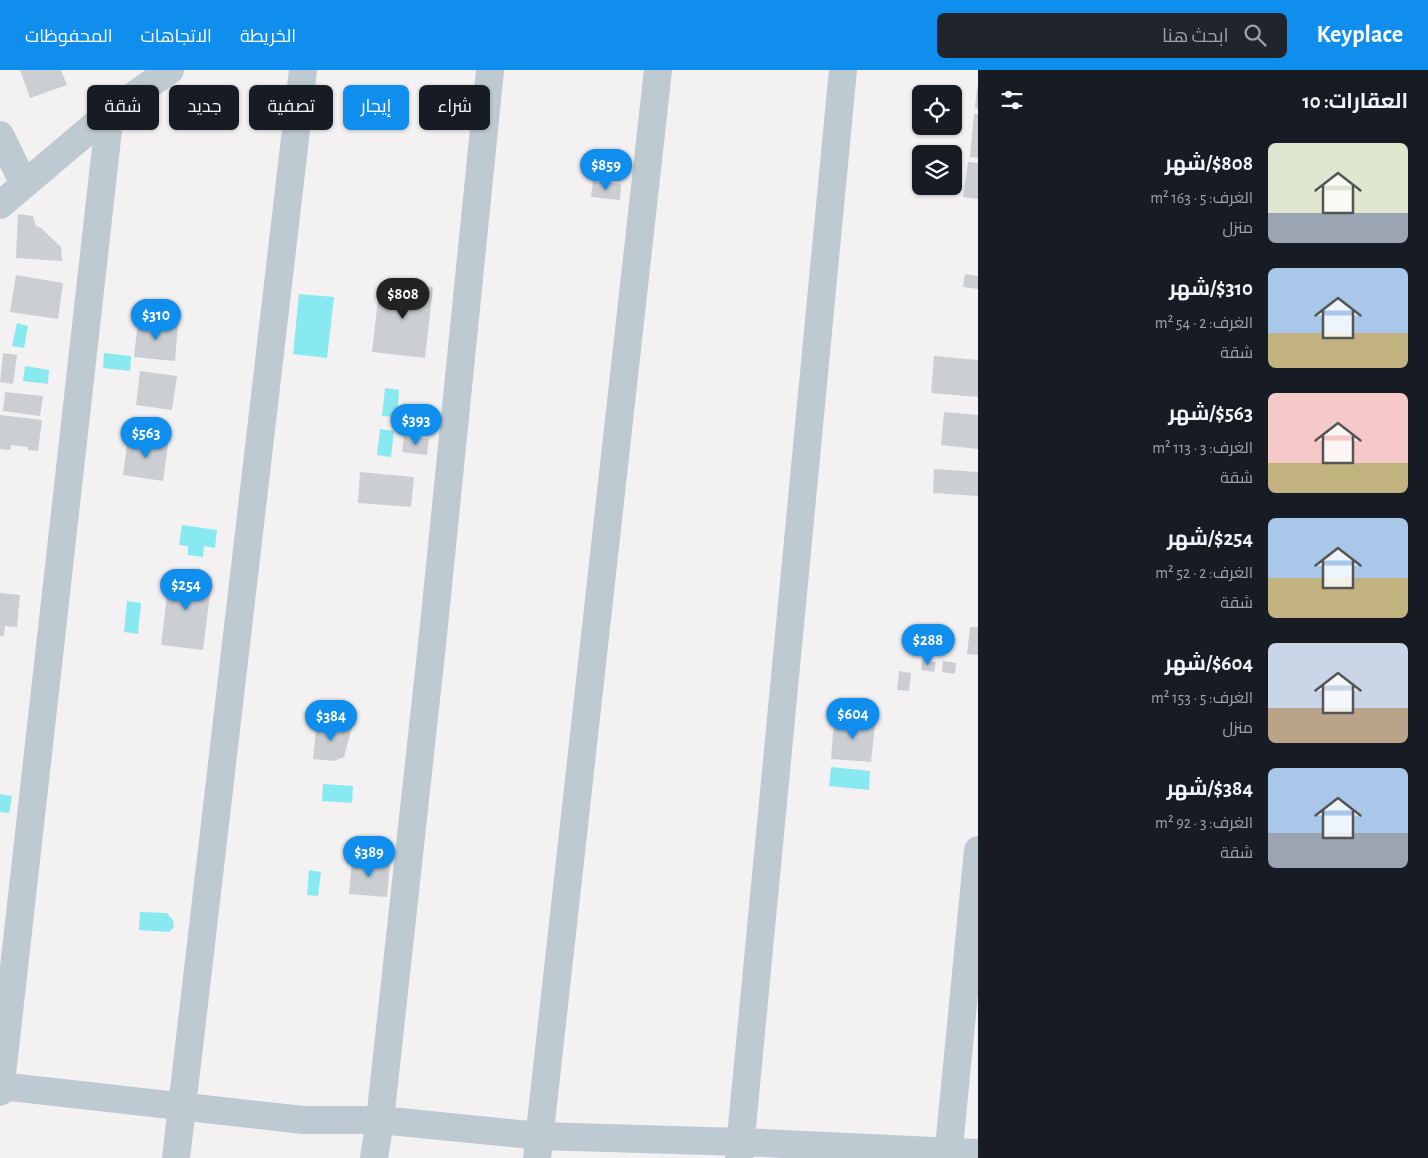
<!DOCTYPE html>
<html lang="ar">
<head>
<meta charset="utf-8">
<style>
	body { margin:0; font-family:"Alegreya Sans",Cairo,sans-serif; background:#20242c; color:#f1f3f6; direction:rtl; height:100vh; display:flex; flex-direction:column; font-size:19px; white-space:nowrap }
	* { box-sizing:border-box; margin:0 }
	p { font-size:16px; color:#9ea1a6 }
	.icon { flex:none; width:28px; height:28px; fill:none; stroke:currentColor; stroke-width:2; stroke-linecap:round; stroke-linejoin:round }
	.map { position:relative; flex:1; overflow:hidden; direction:ltr }
	.panel { display:flex; flex-direction:column; background:#171b24; width:450px }
	.panel>* { flex:none }
	.guide { position:absolute; left:15px; top:15px; width:475px; height:45px; direction:rtl; display:flex; gap:10px }
	.buttons { position:absolute; left:912px; top:15px; display:grid; gap:10px }
	.buttons a { display:grid; place-items:center; width:50px; height:50px; border-radius:8px; background:#171b24; box-shadow:0 1px 4px #0004; font-size:25px }
	.price { position:absolute; translate:-50% -42px; padding:0 11px; border-radius:18px; background:#108eee; color:#fff; font-size:16px; line-height:32px; filter:drop-shadow(0 1px 2px #0008) }
	.price::after { content:''; position:absolute; left:50%; top:30px; width:15px; height:11px; margin-left:-8px; background:inherit; clip-path:polygon(0 0,100% 0,50% 100%) }
	.price.active { background:#222; color:#fff }
	ul { padding:0; list-style:none }
	li { display:flex; align-items:center; gap:15px; height:125px; padding:0 20px }
	li span { display:grid; place-items:center; flex:none; width:140px; height:100px; border-radius:8px; color:#555 }
	li>.icon { margin-inline-start:auto }
	span .icon { width:60px; height:60px; fill:#fffc; stroke-width:1 }
	li b { font-size:21px }
	h2 { display:flex; justify-content:space-between; align-items:center; height:60px; padding:0 20px; font-size:21px }
	.pill { padding:0 18px; border-radius:8px; background:#171b24; box-shadow:0 1px 4px #0004; font-size:18px; line-height:45px }
	.pill.active { background:#108eee; color:#fff }
	header { display:flex; align-items:center; gap:30px; box-sizing:border-box; height:70px; padding:0 25px; background:#108eee; color:#fff }
	header strong { font-size:24px }
	nav { display:flex; gap:28px; margin-inline-start:auto; font-size:18px }
	.search { width:350px; height:45px; background:#20242c; display:flex; align-items:center; gap:12px; box-sizing:border-box; padding:0 18px; border-radius:8px; color:#9ea1a6; font-size:19px }
	main { display:flex; flex:1; min-height:0 }
	.map>svg:first-child { display:block }
	.water { fill:#89e9f1 }
	.building { fill:#cbcfd3 }
	.lines { fill:none; stroke-linecap:round; stroke-linejoin:round }
	.minor { stroke:#becad1; stroke-width:28 }
</style>
</head>
<body>
<header>
<strong>Keyplace</strong>
<div class="search"><svg class="icon" aria-label="search" viewBox="0 0 24 24"><circle cx="10" cy="10" r="6"/><path d="M15 15l6 6"/></svg>ابحث هنا</div>
<nav><a>الخريطة</a><a>الاتجاهات</a><a>المحفوظات</a></nav>
</header>
<main>
<section class="panel">
<h2>العقارات: 10<svg class="icon" aria-label="filters" viewBox="0 0 24 24"><path d="M4 7h16M4 17h16"/><circle cx="9" cy="7" r="2"/><circle cx="15" cy="17" r="2"/></svg></h2>
<ul>
<li><span style="background:linear-gradient(#dfe7d0 70%,#9aa5b1 0)"><svg class="icon" aria-label="home" viewBox="0 0 24 24"><path d="M3 11l9-7 9 7M6 9v11h12V9"/></svg></span><div><b>$808/شهر</b><p>الغرف: 5 · 163 m²</p><p>منزل</p></div></li>
<li><span style="background:linear-gradient(#a9c7e8 65%,#c2b280 0)"><svg class="icon" aria-label="home" viewBox="0 0 24 24"><path d="M3 11l9-7 9 7M6 9v11h12V9"/></svg></span><div><b>$310/شهر</b><p>الغرف: 2 · 54 m²</p><p>شقة</p></div></li>
<li><span style="background:linear-gradient(#f6c9c9 70%,#c2b280 0)"><svg class="icon" aria-label="home" viewBox="0 0 24 24"><path d="M3 11l9-7 9 7M6 9v11h12V9"/></svg></span><div><b>$563/شهر</b><p>الغرف: 3 · 113 m²</p><p>شقة</p></div></li>
<li><span style="background:linear-gradient(#a9c7e8 60%,#c2b280 0)"><svg class="icon" aria-label="home" viewBox="0 0 24 24"><path d="M3 11l9-7 9 7M6 9v11h12V9"/></svg></span><div><b>$254/شهر</b><p>الغرف: 2 · 52 m²</p><p>شقة</p></div></li>
<li><span style="background:linear-gradient(#c9d6e8 65%,#b9a48a 0)"><svg class="icon" aria-label="home" viewBox="0 0 24 24"><path d="M3 11l9-7 9 7M6 9v11h12V9"/></svg></span><div><b>$604/شهر</b><p>الغرف: 5 · 153 m²</p><p>منزل</p></div></li>
<li><span style="background:linear-gradient(#a9c7e8 65%,#9aa5b1 0)"><svg class="icon" aria-label="home" viewBox="0 0 24 24"><path d="M3 11l9-7 9 7M6 9v11h12V9"/></svg></span><div><b>$384/شهر</b><p>الغرف: 3 · 92 m²</p><p>شقة</p></div></li>
</ul>
</section>
<div class="map">
<svg width="978" height="1088" viewBox="0 0 978 1088">
	<rect width="100%" height="100%" fill="#f3f1f1"/>
	<!-- water -->
	<path class="water" d="M299 224 334 227 327 288 293 284Z
		M17 253 28 256 24 278 12 276Z
		M104 283 131 286 130 301 103 298Z
		M25 296 49 300 48 314 23 311Z
		M385 318 399 320 397 347 382 346Z
		M380 359 394 361 391 387 377 385Z
		M182 455 217 460 215 478 204 476 203 487 188 485V476L179 475Z
		M127 531 141 533 138 564 124 562Z
		M831 697 870 701 869 720 829 716Z
		M323 714 353 716 352 733 322 731Z
		M0 724 12 726 9 743 0 742Z
		M309 800 321 802 318 826 307 825Z
		M140 842 167 843 173 850 174 857 169 862 139 860Z"/>
	<!-- building -->
	<path class="building" d="M20 0H61L67 15 30 28Z
		M977 17H978V39L975 38Z
		M974 44H978V88L970 87Z
		M968 92 978 93V129L963 127Z
		M593 111 621 114 620 130 591 127Z
		M18 144 33 146 36 156 41 158 61 177 62 191 16 188Z
		M965 204 978 206V219L963 217Z
		M16 205 63 213 58 249 10 242Z
		M380 212 433 217 425 288 372 282Z
		M138 251 178 254 175 291 134 287Z
		M3 283 17 285 13 314 0 312Z
		M934 286 978 290V327L931 323Z
		M140 301 177 306 172 340 136 335Z
		M5 322 43 326 40 346 3 341Z
		M944 342 978 345V379L941 375Z
		M0 345 42 350 38 381 28 380V377L11 375 10 380 0 379Z
		M404 366 429 369 427 385 402 382Z
		M128 368 168 374 163 411 123 405Z
		M934 399 978 402V426L933 423Z
		M360 402 414 407 411 437 358 433Z
		M170 502 212 507 203 580 161 575Z
		M0 523 20 525 17 557 5 556 4 566H0Z
		M970 557H978V585L967 584Z
		M922 590 936 592 934 602 921 600Z
		M943 591 956 593 955 604 942 602Z
		M899 601 911 603 909 621 897 620Z
		M850 645 861 646V653L875 654 871 692 831 689 834 650 849 651Z
		M317 652 352 657 344 687 334 691 313 689Z
		M352 789 390 793 387 827 349 824Z"/>
	<g class="lines">
		<!-- minor -->
		<path class="minor" d="M0 65 24 114
			M0 135 110 42 170 0
			M0 1016 303 1050H380L540 1066 741 1072 978 1083
			M0 1022 110 42
			M176 1088 303 0
			M374 1088 380 1050 433 565 490 0
			M537 1088 658 0
			M739 1088 843 0
			M948 1088 978 780"/>
	</g>
</svg>
<div class="buttons">
<a><svg class="icon" aria-label="locate" viewBox="0 0 24 24"><circle cx="12" cy="12" r="6"/><path d="M12 2v4M12 18v4M2 12h4M18 12h4"/></svg></a>
<a><svg class="icon" aria-label="layers" viewBox="0 0 24 24"><path d="M12 4l9 5-9 5-9-5zM3 14l9 5 9-5"/></svg></a>
</div>
<b class="price" style="left:606px;top:121px">$859</b>
<b class="price active" style="left:403px;top:250px">$808</b>
<b class="price" style="left:156px;top:271px">$310</b>
<b class="price" style="left:416px;top:376px">$393</b>
<b class="price" style="left:146px;top:389px">$563</b>
<b class="price" style="left:186px;top:541px">$254</b>
<b class="price" style="left:928px;top:596px">$288</b>
<b class="price" style="left:853px;top:670px">$604</b>
<b class="price" style="left:331px;top:672px">$384</b>
<b class="price" style="left:369px;top:808px">$389</b>
<div class="guide">
<a class="pill">شراء</a>
<a class="pill active">إيجار</a>
<a class="pill">تصفية</a>
<a class="pill">جديد</a>
<a class="pill">شقة</a>
</div>
</div>
</main>
</body>
</html>
